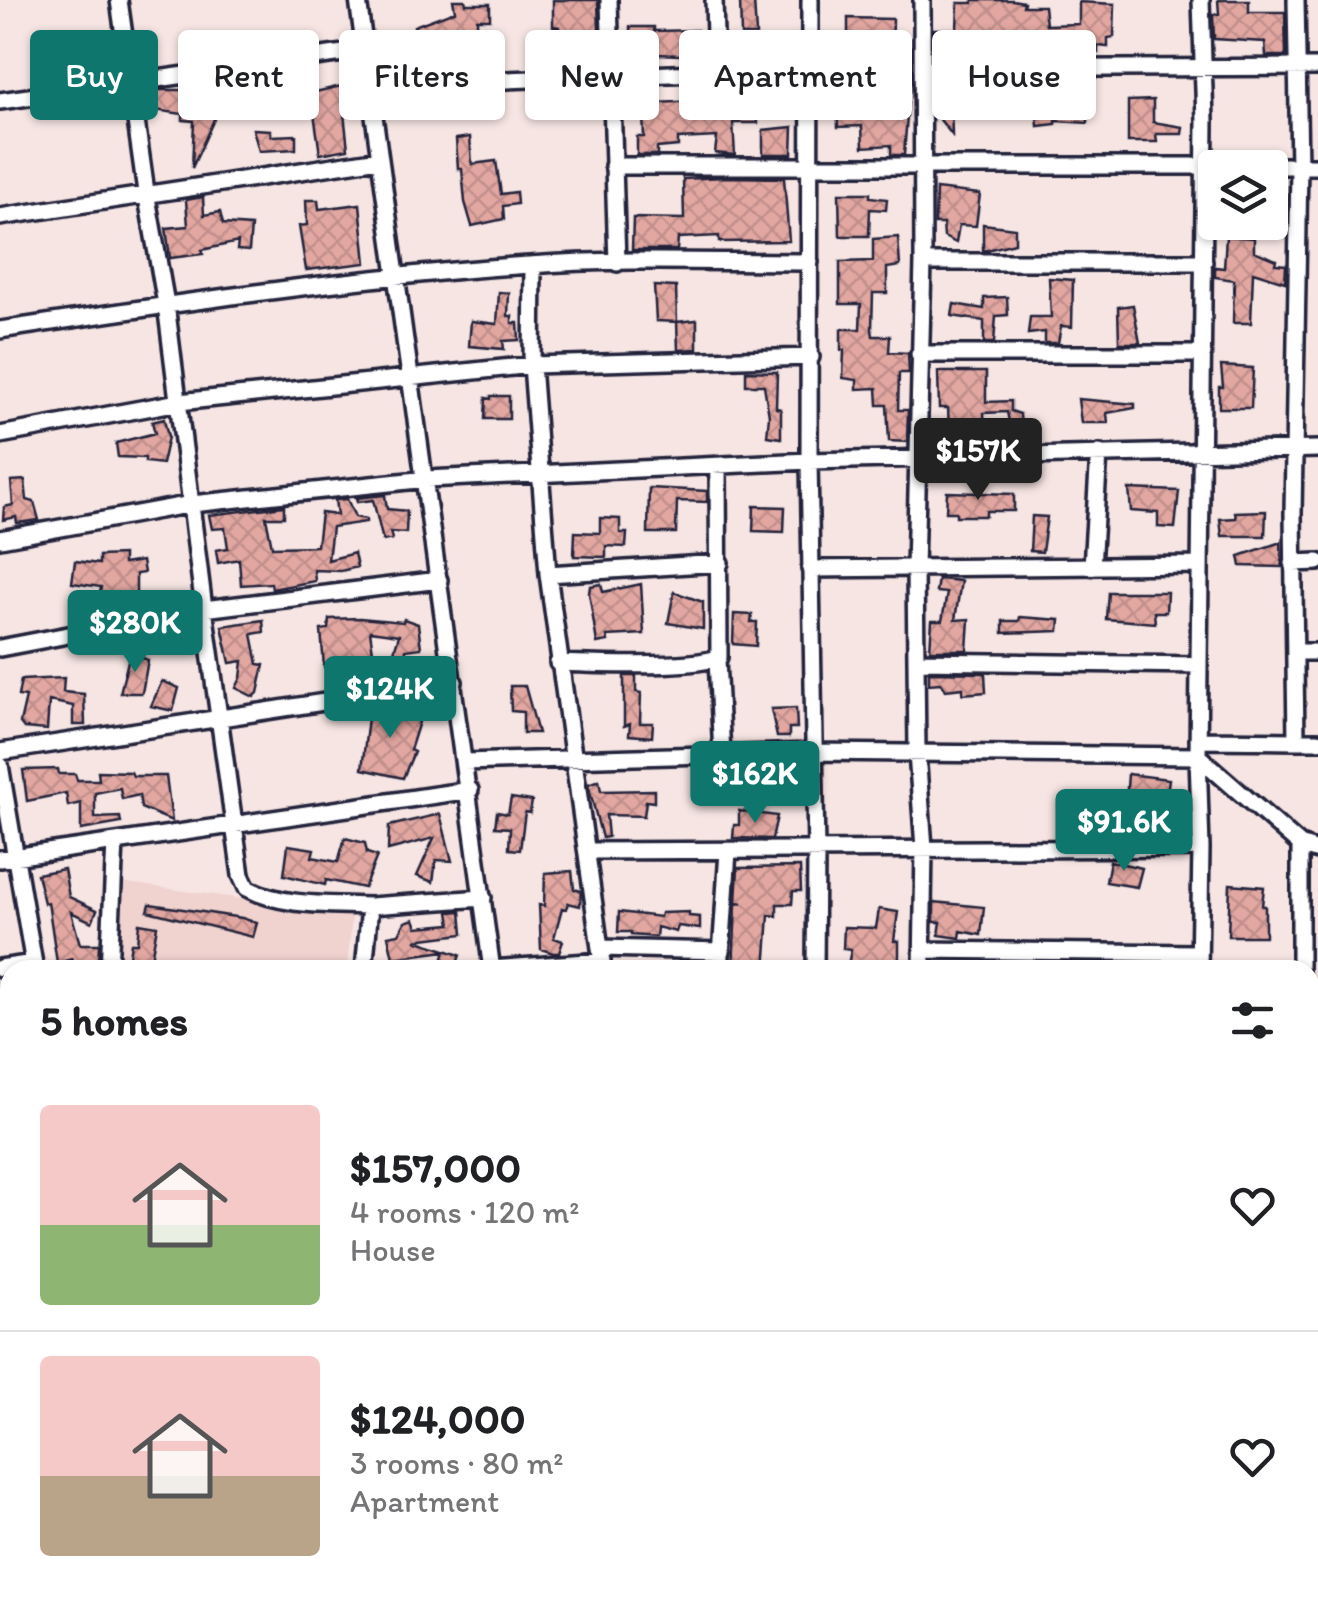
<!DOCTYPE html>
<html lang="en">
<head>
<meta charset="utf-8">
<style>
	body { margin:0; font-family:Itim,sans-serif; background:#f2f2f2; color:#202124; height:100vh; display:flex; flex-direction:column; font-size:38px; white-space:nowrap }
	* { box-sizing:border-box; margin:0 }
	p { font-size:32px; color:#757577 }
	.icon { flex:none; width:55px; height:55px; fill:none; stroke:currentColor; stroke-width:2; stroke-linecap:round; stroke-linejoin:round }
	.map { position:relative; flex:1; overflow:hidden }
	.panel { position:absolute; left:0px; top:960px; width:1320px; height:642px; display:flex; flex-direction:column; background:#fff; border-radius:30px 30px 0 0; box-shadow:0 2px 8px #0004 }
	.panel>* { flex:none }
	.hud { position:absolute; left:30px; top:30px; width:1260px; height:90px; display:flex; gap:20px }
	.buttons { position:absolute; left:1198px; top:150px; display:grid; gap:20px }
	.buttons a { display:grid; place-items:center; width:90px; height:90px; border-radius:10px; background:#fff; box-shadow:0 2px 8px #0004; font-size:50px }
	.price { position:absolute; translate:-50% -85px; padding:0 22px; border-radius:10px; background:#0f766e; color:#fff; font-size:32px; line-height:65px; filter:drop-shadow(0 2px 5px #0008) }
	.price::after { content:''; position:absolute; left:50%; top:60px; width:30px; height:22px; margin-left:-15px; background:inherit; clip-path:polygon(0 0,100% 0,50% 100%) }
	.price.selected { background:#222; color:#fff }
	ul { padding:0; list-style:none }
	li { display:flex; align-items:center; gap:30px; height:250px; padding:0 40px }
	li+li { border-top:2px solid #e0e0e0 }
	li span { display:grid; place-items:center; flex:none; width:280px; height:200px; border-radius:10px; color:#555 }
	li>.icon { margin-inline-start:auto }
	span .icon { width:120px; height:120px; fill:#fffc; stroke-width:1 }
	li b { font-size:42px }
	h2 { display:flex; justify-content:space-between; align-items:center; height:120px; padding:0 40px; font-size:42px }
	.tag { padding:0 35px; border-radius:10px; background:#fff; box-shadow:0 2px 8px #0004; font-size:35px; line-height:90px }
	.tag.selected { background:#0f766e; color:#fff }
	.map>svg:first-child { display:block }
	.built { fill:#f0d2cf }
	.building { fill:url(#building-cross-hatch); stroke:#22223b; stroke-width:2.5 }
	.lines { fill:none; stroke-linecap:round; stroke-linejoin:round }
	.street-casing { stroke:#22223b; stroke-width:22 }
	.street { stroke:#fff; stroke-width:15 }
</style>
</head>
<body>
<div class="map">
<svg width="1318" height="1602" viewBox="0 0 1318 1602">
	<defs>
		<pattern id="building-cross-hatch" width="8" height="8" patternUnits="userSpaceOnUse" patternTransform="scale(2.5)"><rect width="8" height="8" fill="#e2a7a1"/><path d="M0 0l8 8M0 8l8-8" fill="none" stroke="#c28f8c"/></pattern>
	</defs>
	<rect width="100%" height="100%" fill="#f6e5e3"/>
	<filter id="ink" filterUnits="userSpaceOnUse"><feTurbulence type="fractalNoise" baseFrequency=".01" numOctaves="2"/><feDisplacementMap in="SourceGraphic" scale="20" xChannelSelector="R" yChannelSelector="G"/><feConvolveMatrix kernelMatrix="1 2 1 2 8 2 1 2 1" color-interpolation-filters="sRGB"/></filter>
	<g filter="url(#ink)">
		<!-- built -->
		<path class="built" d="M120 882 352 914 347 970H114Z
			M10 1082V1267L0 1269V1084Z"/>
		<!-- building -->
		<path class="building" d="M453 0H465L466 4H490V19H477L478 58 447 59 446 49 420 58 414 26 455 11Z
			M553 0H598L600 59H582V40H553V29L560 27 553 26Z
			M740 0H754L756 35H741Z
			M973 0H1012L1024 2 1023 6H1044L1046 25 1079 24V2L1115 4 1114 37 1108 38V47L1098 46V53L1056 50 1055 57H1003V38L976 39 975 57 934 58V29H957L958 3H973Z
			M1218 0H1249V12H1285L1286 56H1266L1265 42 1214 39 1213 14H1219Z
			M848 18 893 19 892 56H882V62H871V47H848Z
			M630 27H654V31L697 30 700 56 658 54 657 63 647 64 646 39H630Z
			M195 85H207V104L220 106 192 168 194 121 183 120V114L154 110 156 90H188V86Z
			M946 85V105L951 104 952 135 934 112V87Z
			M341 86 348 149 320 154 311 93Z
			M635 90 656 92 655 103 698 101 697 97 733 93 735 101 756 96 758 123H733L735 155 715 153 717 137 678 139V146L657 148V155H637V137H644L643 115 633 114Z
			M856 92V102H908L904 155H891V145L863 147 862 126 838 127 837 93Z
			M1024 99 1049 106 1047 101 1088 103V123L1056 121V124L1038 126 1037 116 1022 111Z
			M1153 100V122L1183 127 1182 134H1156L1157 142H1128V101Z
			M793 127 792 154H763V130Z
			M253 129 271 130V136L296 135V149L259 151Z
			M470 137 472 164 496 161 501 194 516 192 517 204 503 206 504 219 472 226 465 202 462 169H458L456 139Z
			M724 177 784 178 789 241 719 242V236L678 238 677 250H632L633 218 684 219 683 179Z
			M936 189 980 194 976 226 959 225 956 243 944 237 943 224H935Z
			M839 193H870V197L887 199 886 210 870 209 869 236H840Z
			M203 197 204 215 220 212 223 224 251 226 249 251 237 250 238 242 202 250 203 254 170 258 166 228 188 226 186 200Z
			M306 200H318L319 209 360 204 366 263 306 270 299 226 307 225Z
			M983 224 1015 228V243L983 251Z
			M1226 236 1254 238V251L1276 260 1275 264 1286 265 1285 282 1253 272 1251 323H1233L1234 280 1215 277V267L1224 268Z
			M898 237 900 266 887 268V293H873L872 329 873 336H890L889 352 908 353 909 373H899L898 410H908L907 442 889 441 887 405H878L877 388 857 389V380L843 378 844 350H841V329H860L861 304H840V262L873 261V239Z
			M1049 278 1073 280 1072 327 1061 326 1058 343H1045V332L1028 334 1030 317H1051Z
			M654 286 676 287 677 322 656 321Z
			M499 292 509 293 508 316H512V323H518L519 340 503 341 504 349 469 346 471 321 497 324Z
			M1007 297 1008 315 996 316 994 343H984V321L952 316 954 304 984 309V298Z
			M1133 305 1140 343H1119L1118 307Z
			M697 320V349L678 350 677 322Z
			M1221 366 1253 368 1251 408H1219V387H1223Z
			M746 371 777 372 776 408 781 409V438L767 436 769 416 764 385H746Z
			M938 372H986V402L1011 401V411L1020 414 1022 445H1014L1007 412 984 413 985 428 949 430 948 408H939Z
			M491 396H509V419H485L486 398 491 399Z
			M1078 399 1135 404V408L1107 413 1108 423H1081Z
			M164 419 168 437 162 464 145 462V458L118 457 116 443 155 433 152 422Z
			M25 480 27 500 34 502 39 520 17 523 16 517 3 520 4 507 13 505 11 481Z
			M649 488 707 491V502L677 501 676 533H648Z
			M1129 489 1179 491 1175 528 1158 527V513L1131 511Z
			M947 492 1014 494V511H986V516H956V512H946Z
			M385 495 387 509 407 511 406 533 390 532 392 539 383 541 373 500 357 502 356 498Z
			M347 499 355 517 366 519V522L332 527 328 560 354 553 357 567 341 571 314 570 315 581 272 589 271 583 241 585 239 559 218 563 216 550 228 548 225 528 212 529 209 515 284 506V517H266L272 547 317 546 321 513 337 515 335 500Z
			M754 506 785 507 784 532 753 531Z
			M1266 511 1265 536H1222L1220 519 1236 518 1235 512Z
			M1032 516 1047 517 1042 552 1030 551Z
			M600 518 620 519V533H627L626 547 606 546V557L574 556 575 532 600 533Z
			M1281 542 1282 567 1241 566 1239 556Z
			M123 555V564L142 561 144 573 136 574V605L98 603 101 587 72 583 75 561 99 564V556Z
			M938 579 961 581 955 620 969 619 967 650H930L932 621H942L947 593 936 592Z
			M601 584 603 592 641 584 644 634 607 636 608 641 597 643 589 593 590 586Z
			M674 592 703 602V629L668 623Z
			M1108 592H1167L1166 612H1154L1155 623 1106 619Z
			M734 614 752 615 751 622H757L756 646 733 644Z
			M1020 617 1060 620 1059 631 1003 633V621H1019Z
			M360 618 403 622 404 619 418 624 421 648 406 650 402 679 385 681 399 635 370 631 374 659 344 664 343 669 324 667 321 630 328 629 329 619Z
			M263 620 264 632 252 634 258 664 264 665 258 693 254 697 236 688 241 678 243 661 230 663 222 626Z
			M130 653 148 660 142 693H120Z
			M929 672 985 673 986 692 963 694V688L946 690 941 683 929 684Z
			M624 676H636V692L641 693 640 723H653L652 737 629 735 630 724 624 726Z
			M64 678 63 692 84 694 85 725H73V706L49 701 47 730 24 728 20 723 26 697 18 696 21 680Z
			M162 681 179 688 173 711 151 706Z
			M510 686H525L538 733H523V712L511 711Z
			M424 706 410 750 414 752 403 778 362 769 369 709 408 713V707Z
			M796 708 797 728H789V737H777L771 709Z
			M58 769 59 774H75L77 780H99L98 771 131 772 133 776H166L172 821 141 808 139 795 122 799 120 788 95 793V818L120 817 121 823 81 830V803L68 806 66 793 27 801 23 770Z
			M743 773 783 778 784 781 803 780V795L742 779Z
			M1128 774 1169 779 1164 816 1148 819 1147 826 1132 823 1133 834 1112 830 1113 810 1125 816Z
			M599 780 601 791 654 790V802L646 801 644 816 606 815 608 837 602 838 588 784Z
			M511 798 532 801 530 813 525 812 520 850 509 849 510 828 495 827 497 812 508 814Z
			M739 811 777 816 772 839 733 838 734 825H739Z
			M440 814 452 861 436 860 433 882 417 876 434 838 388 850 389 826Z
			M345 838 365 843 367 853 377 856 364 888 326 880 325 885 284 875 288 845 314 849 312 857 338 862Z
			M1110 861 1142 868 1137 887 1106 882Z
			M800 867 801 891H793L792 904H777V916L769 915 765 970H733L736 904 742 903 736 902 738 868Z
			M64 869 69 897 97 910 92 922 71 912 80 944H99L98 963 74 968 72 959 57 963 48 902 44 903 37 874Z
			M572 871 574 889 581 891 580 906 568 903 566 909 562 908 554 938 563 941 559 953H553L541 949 539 905 544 906 545 873Z
			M1230 884 1264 887 1262 906H1265V936H1228Z
			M934 902 984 907 981 935 961 931 960 938 939 935 941 922H934Z
			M150 904 242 918 257 923 253 937 148 911Z
			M879 909 898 912 894 941H899V962L869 961 867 970H847L851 950 843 949 844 927 876 928Z
			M461 911 463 934 415 940 460 955 455 970 441 965 445 951 393 958 388 936 399 934 405 922 414 919 417 927 451 924 449 912Z
			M619 912 660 917 661 913 689 912V916L700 917V929L678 926 676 932 657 927 656 937 631 935V932H618Z
			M139 923 157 926 149 970H127L131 943H137Z"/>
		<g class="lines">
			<!-- street casing -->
			<g class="street-casing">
				<path id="street" d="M119 0 146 192 166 304 204 609 241 875 247 888C282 907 331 904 370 906
					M358 0 492 970
					M609 0 617 263
					M714 0 716 72
					M810 0 809 461 816 851 815 970
					M922 69 1318 67
					M369 85 810 69
					M0 101 365 50
					M613 166H1318
					M0 217 379 159
					M923 262H1204
					M533 265 532 365 548 574 603 970
					M0 330C176 303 352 277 529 265 622 258 717 262 810 262
					M919 354H1203
					M0 435 179 402 532 365 811 357
					M0 539 192 504 427 479 809 461 1318 449
					M1293 563 1318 562
					M1092 567 1099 453
					M810 569 1199 565
					M548 574 720 563
					M0 648 204 609 439 580
					M1297 652H1318
					M717 660 722 754
					M918 661 1199 665
					M558 663C591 664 695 669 719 657L718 466
					M1198 740 1296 741 1293 513 1299 166 1296 0
					M1296 741H1318
					M0 752 454 682
					M464 762 812 752 1198 756 1300 845 1318 851
					M0 765 35 970
					M589 851 1201 848
					M0 859 470 790
					M600 948 722 951
					M922 950 1199 953
					M0 968 34 963
					M492 969 602 961
					M109 970 115 842
					M364 970 370 906 483 898
					M720 970 728 851
					M922 970 924 848 917 753 915 569 923 262 922 0
					M1199 970 1201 848 1198 756 1205 121 1201 0
					M1300 970V845
					M1310 1041 1318 1042
					M0 1069 10 1067
					M1310 1134 1318 1133
					M0 1290 10 1288
					M1310 1328H1318
					M0 1412 10 1411
					M1310 1431H1318
					M0 1515 10 1513
					M1310 1534 1318 1533
					M131 1592 132 1602
					M345 1592 346 1602
					M929 1592V1602
					M1205 1592V1602
					M1306 1592V1602
					M167 1602 223 1592
					M493 1602 495 1592
					M623 1602 626 1592
					M729 1602V1592
					M828 1602V1592"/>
			</g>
			<!-- street -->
			<use href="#street" class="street"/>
		</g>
	</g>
</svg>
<div class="buttons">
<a><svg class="icon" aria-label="layers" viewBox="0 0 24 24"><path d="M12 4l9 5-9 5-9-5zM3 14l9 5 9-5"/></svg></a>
</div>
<b class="price selected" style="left:978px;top:503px">$157K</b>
<b class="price" style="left:135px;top:675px">$280K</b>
<b class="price" style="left:390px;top:741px">$124K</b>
<b class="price" style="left:755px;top:826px">$162K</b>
<b class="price" style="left:1124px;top:874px">$91.6K</b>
<div class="hud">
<a class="tag selected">Buy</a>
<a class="tag">Rent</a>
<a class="tag">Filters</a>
<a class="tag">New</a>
<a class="tag">Apartment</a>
<a class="tag">House</a>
</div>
<section class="panel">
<h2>5 homes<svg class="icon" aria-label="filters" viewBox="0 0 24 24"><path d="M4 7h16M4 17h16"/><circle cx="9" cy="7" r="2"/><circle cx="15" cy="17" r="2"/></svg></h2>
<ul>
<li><span style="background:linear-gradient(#f6c9c9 60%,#8fb573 0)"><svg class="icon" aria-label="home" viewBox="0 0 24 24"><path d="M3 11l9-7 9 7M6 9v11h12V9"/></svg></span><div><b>$157,000</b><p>4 rooms · 120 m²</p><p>House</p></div><svg class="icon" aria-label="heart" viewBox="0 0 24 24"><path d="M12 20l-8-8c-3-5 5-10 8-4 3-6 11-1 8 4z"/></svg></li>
<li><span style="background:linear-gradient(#f6c9c9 60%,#b9a48a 0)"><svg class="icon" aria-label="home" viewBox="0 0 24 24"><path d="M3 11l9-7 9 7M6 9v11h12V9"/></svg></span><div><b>$124,000</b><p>3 rooms · 80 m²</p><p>Apartment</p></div><svg class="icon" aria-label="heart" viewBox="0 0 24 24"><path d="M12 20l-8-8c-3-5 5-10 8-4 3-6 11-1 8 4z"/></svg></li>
</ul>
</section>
</div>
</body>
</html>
